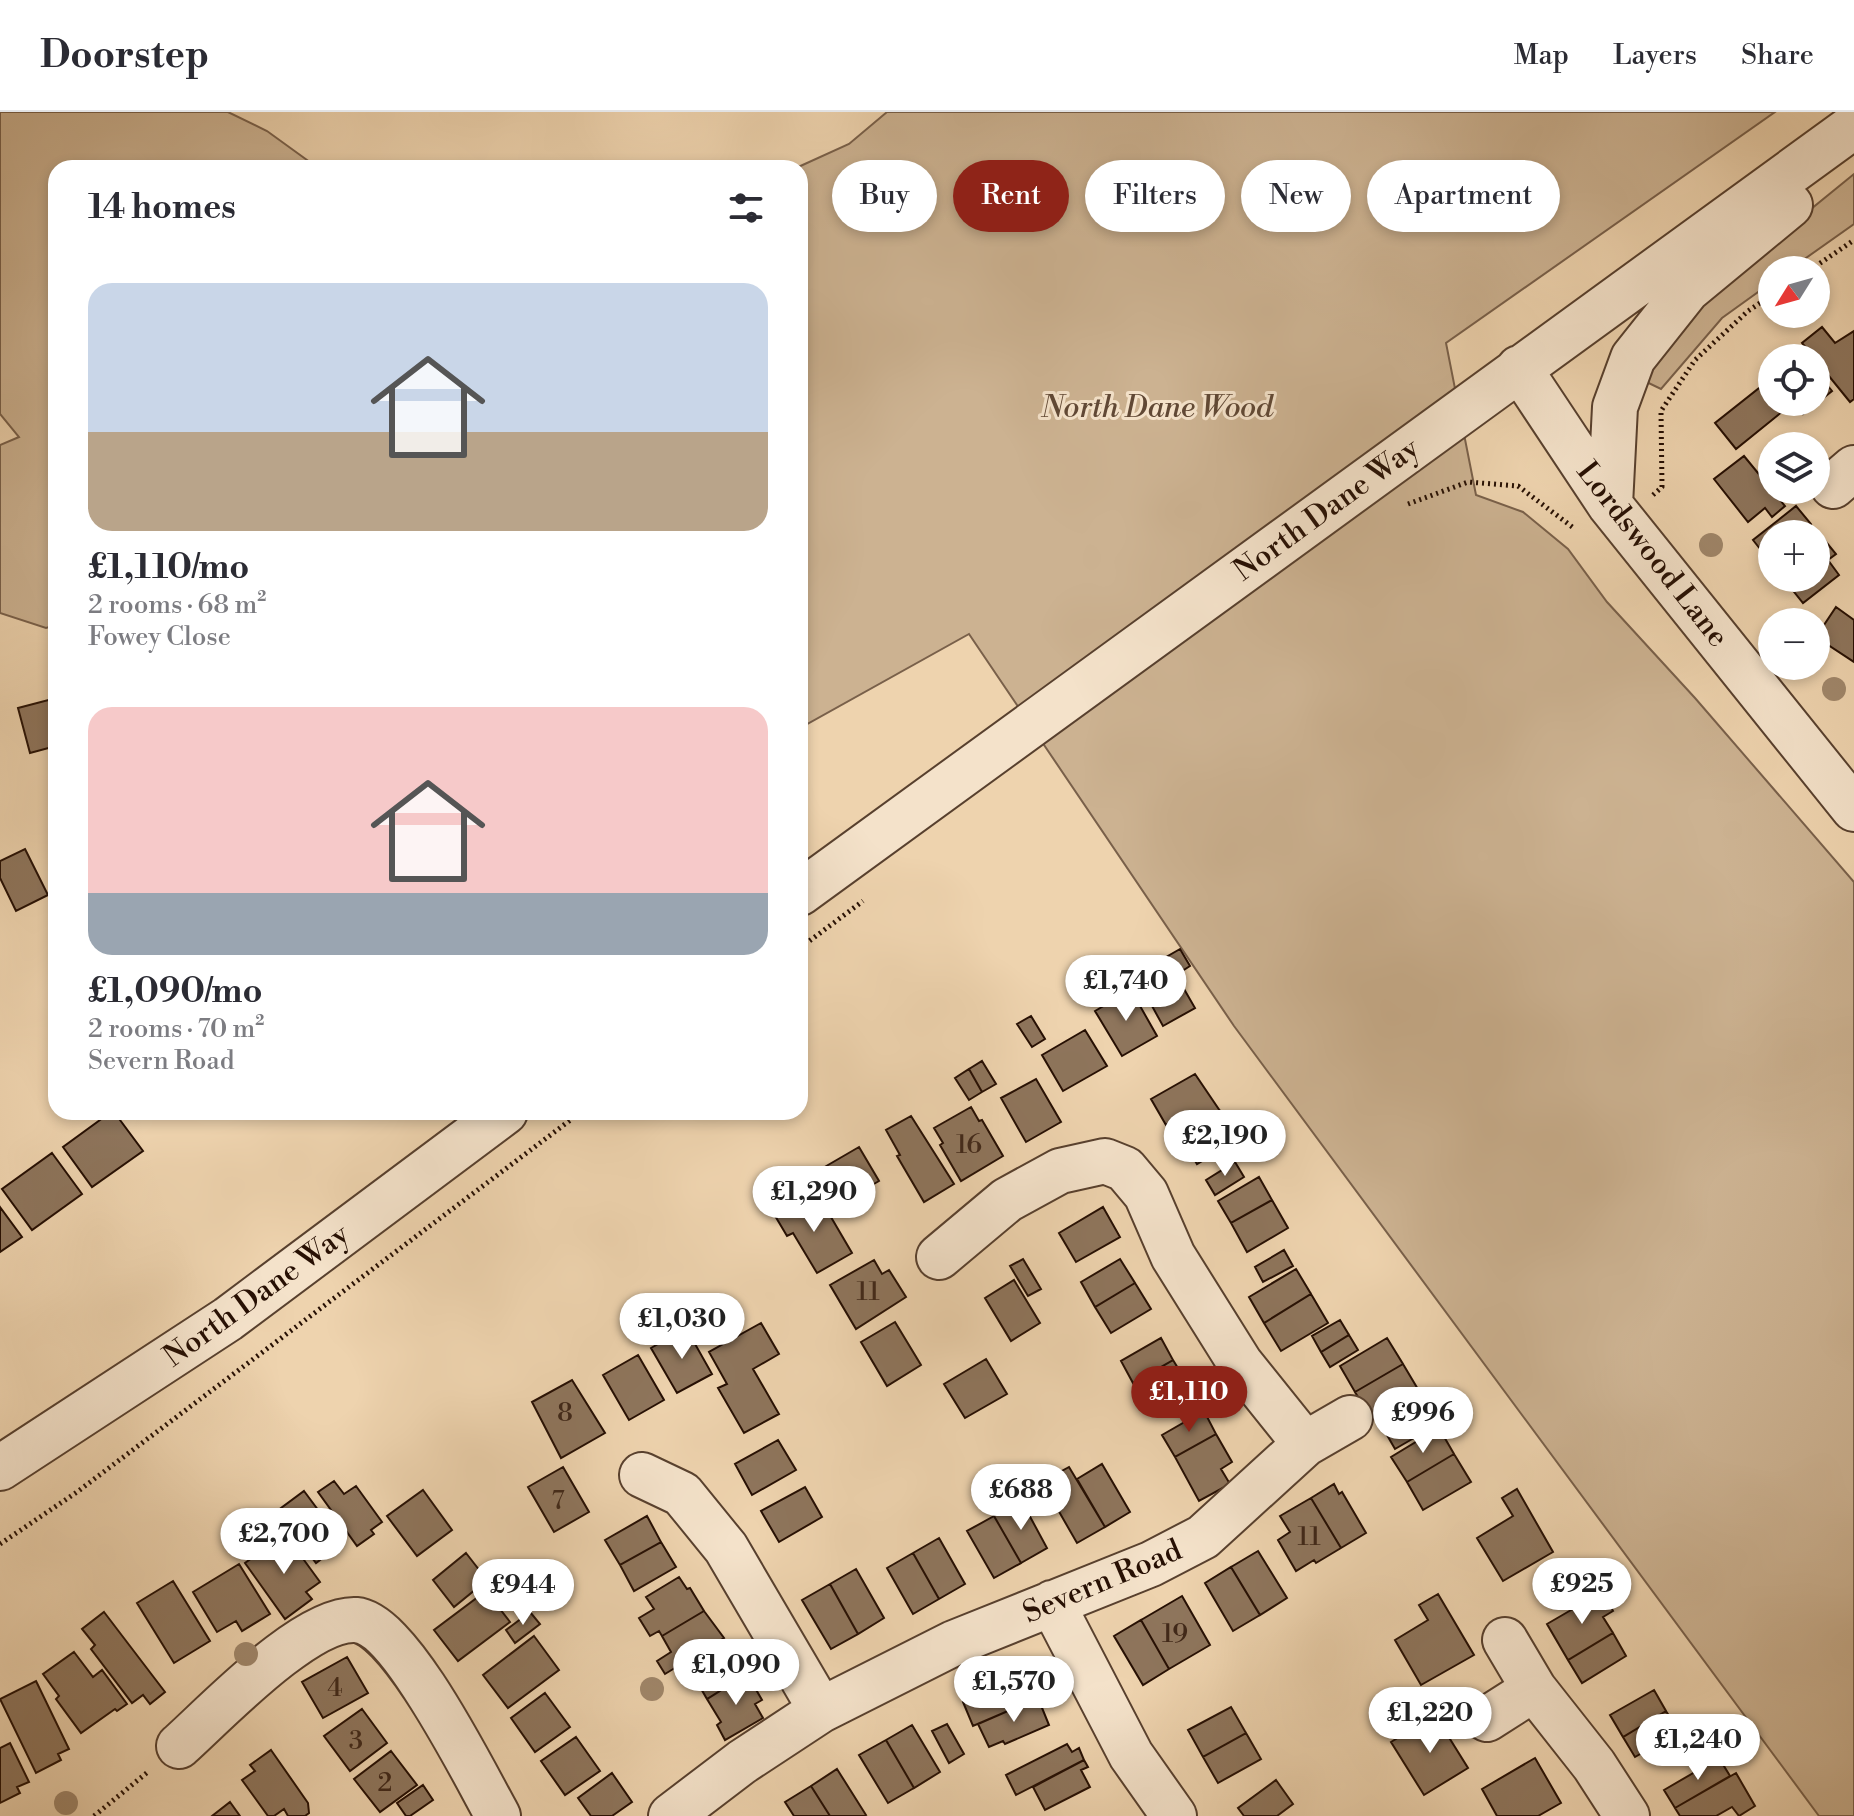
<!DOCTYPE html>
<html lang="en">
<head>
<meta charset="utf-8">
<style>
	body { margin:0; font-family:"Libre Bodoni",serif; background:#f2f2f3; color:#2b2b33; height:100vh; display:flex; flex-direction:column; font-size:30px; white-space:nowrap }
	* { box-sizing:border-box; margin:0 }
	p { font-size:26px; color:#7c7c81 }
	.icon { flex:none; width:44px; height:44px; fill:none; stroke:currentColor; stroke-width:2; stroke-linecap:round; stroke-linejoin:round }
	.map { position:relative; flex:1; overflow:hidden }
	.drawer { position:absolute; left:48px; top:48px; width:760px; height:960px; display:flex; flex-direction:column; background:#fff; border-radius:24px; box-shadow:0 4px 12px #0003 }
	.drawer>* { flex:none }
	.hud { position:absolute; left:832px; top:48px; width:760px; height:72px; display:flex; gap:16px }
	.needle { width:52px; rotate:233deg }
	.controls { position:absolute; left:1758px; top:144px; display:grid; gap:16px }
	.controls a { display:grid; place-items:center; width:72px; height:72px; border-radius:50%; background:#fff; box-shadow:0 4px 12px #0003; font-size:40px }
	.price { position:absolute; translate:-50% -68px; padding:0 18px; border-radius:28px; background:#fff; color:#222; font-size:26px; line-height:52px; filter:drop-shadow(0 2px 4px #0008) }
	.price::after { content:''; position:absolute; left:50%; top:48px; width:24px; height:18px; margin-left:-12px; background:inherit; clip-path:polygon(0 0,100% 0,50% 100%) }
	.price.on { background:#8f2418; color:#fff }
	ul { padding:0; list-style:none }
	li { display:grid; align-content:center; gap:16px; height:424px; padding:0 40px }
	li span { display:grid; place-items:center; height:248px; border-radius:24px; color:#555 }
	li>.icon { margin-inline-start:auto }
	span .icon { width:144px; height:144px; fill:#fffc; stroke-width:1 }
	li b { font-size:34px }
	h2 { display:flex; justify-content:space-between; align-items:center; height:96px; padding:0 40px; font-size:34px }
	.chip { padding:0 28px; border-radius:36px; background:#fff; box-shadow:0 4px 12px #0003; font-size:28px; line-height:72px }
	.chip.on { background:#8f2418; color:#fff }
	header { display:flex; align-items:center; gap:48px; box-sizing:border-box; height:112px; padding:0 40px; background:#fff; border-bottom:2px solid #e1e1e2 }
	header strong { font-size:38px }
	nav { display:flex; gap:44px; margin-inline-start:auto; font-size:28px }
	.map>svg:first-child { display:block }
	.green { fill:#ccb291; stroke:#79604a; stroke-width:2 }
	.building { fill:#8e755c; stroke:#260f03; stroke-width:2 }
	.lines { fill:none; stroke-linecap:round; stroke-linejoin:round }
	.minor-casing { stroke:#58402e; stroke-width:48 }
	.path { stroke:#260f03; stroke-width:5; stroke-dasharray:2 4; stroke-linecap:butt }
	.minor { stroke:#f4e2ca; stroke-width:44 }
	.tree { fill:#a0876b }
	.labels { text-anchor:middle; stroke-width:6; stroke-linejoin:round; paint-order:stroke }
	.number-label { font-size:26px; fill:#402819 }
	.park-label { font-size:30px; font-style:italic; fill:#604835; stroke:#f4e2ca }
	.street-label { font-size:30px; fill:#260f03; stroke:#f4e2ca }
</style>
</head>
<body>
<header>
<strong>Doorstep</strong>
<nav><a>Map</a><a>Layers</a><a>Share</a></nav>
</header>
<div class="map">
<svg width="1854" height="1704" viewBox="0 0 1854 1704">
	<rect width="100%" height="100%" fill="#eed3ae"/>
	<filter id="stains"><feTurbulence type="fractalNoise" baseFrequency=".0025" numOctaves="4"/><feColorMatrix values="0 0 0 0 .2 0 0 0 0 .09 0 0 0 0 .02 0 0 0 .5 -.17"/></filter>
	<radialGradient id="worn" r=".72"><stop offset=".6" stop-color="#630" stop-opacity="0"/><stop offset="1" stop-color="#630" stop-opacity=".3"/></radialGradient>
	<!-- green -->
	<path class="green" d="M0 0H228L267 19 318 56H56V513L46 516 0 501V333L19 325 0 302Z
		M887 0H1775L1446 231 1476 383 1523 400 1568 437 1607 490 1695 586 1854 770V1704H1819L1234 914 969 522 800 616V56H796L849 32Z
		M1854 62V112L1789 158H1772V170L1722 206 1661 277 1634 264 1666 215Z"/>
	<!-- building -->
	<path class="building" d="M1822 215 1835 231 1854 219V287L1850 290 1802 231Z
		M1816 259 1832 279 1803 302 1794 290H1816Z
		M1768 269 1772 274V290H1785L1788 295 1736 337 1715 311Z
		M1744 344 1785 394 1772 405 1765 396 1748 410 1714 367Z
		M1796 394 1811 412 1802 419 1805 422H1772V452L1753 428Z
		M1822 425 1836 442 1828 448 1839 463 1803 491 1783 466H1816V430Z
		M1836 495 1854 508V550L1816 525Z
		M56 586V634L30 641 18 596Z
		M25 737 48 783 16 799 0 766V749Z
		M1180 837 1190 854 1176 863 1195 896 1163 914 1135 863Z
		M1131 878 1157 924 1122 944 1095 899Z
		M1031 904 1045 927 1032 935 1017 912Z
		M1085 918 1107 954 1063 979 1042 943Z
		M982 949 996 972 982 980 969 957Z
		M969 957 982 980 969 988 955 966Z
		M1195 962 1220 999 1180 1023 1172 1009 1166 1013 1151 987Z
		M1036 967 1061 1010 1026 1030 1001 986Z
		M971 995 979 1009 982 1008 1003 1044 961 1069 940 1033 943 1031 934 1016Z
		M1220 999 1237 1028 1197 1052 1180 1023Z
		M111 1000H114L143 1039 92 1075 63 1035Z
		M911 1004 954 1072 924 1090 897 1044 900 1043 886 1018Z
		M859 1035 879 1069 836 1094 816 1060Z
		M52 1041 82 1082 32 1118 2 1077Z
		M1235 1050 1244 1065 1215 1083 1206 1068Z
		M1259 1065 1272 1088 1231 1111 1218 1089Z
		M807 1083 819 1104 828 1100 852 1141 817 1161 793 1121 787 1124 774 1102Z
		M1272 1088 1288 1116 1247 1140 1231 1111Z
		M0 1095 22 1125 0 1140Z
		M1103 1095 1120 1125 1076 1150 1059 1121Z
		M1284 1138 1293 1154 1263 1170 1255 1155Z
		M1023 1147 1041 1177 1028 1184 1010 1154Z
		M1120 1147 1135 1171 1095 1195 1081 1170Z
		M874 1148 882 1162 889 1158 906 1185 856 1217 830 1173Z
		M1296 1157 1311 1182 1264 1211 1249 1185Z
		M1014 1168 1040 1211 1011 1229 985 1186Z
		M1135 1171 1151 1197 1111 1221 1095 1195Z
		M1311 1182 1328 1211 1281 1239 1264 1211Z
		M1340 1208 1349 1223 1321 1240 1312 1224Z
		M895 1210 921 1253 887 1274 861 1230Z
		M761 1211 779 1242 753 1257 779 1302 744 1321 718 1276 727 1272 709 1240Z
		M686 1216 712 1262 677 1281 651 1236Z
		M1349 1223 1358 1238 1330 1255 1321 1240Z
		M1161 1226 1173 1248 1133 1271 1121 1249Z
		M1387 1226 1403 1252 1355 1280 1340 1254Z
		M638 1243 664 1288 629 1308 603 1263Z
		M986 1247 1007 1282 965 1306 944 1272Z
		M1173 1248 1190 1276 1150 1299 1133 1271Z
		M1403 1252 1419 1279 1371 1307 1355 1280Z
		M572 1268 605 1321 561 1346 532 1290Z
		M1204 1299 1216 1322 1175 1345 1162 1323Z
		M1418 1305 1426 1319 1395 1337 1387 1323Z
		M1439 1316 1454 1342 1407 1370 1391 1345Z
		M1216 1322 1232 1350 1221 1357 1230 1372 1199 1389 1175 1345Z
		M778 1328 796 1358 752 1383 735 1352Z
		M1454 1342 1471 1370 1423 1398 1407 1370Z
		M1102 1352 1130 1400 1105 1415 1077 1367Z
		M563 1355 589 1400 554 1420 528 1375Z
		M1069 1355 1105 1415 1077 1431 1042 1370Z
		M334 1369 344 1382 356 1374 382 1410 371 1418 374 1422 357 1434 318 1380Z
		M1334 1372 1339 1382 1342 1380 1366 1421 1341 1436 1311 1386Z
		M805 1375 822 1405 779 1430 761 1399Z
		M1517 1377 1553 1440 1503 1469 1477 1426 1513 1404 1502 1386Z
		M423 1378 452 1418 417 1444 387 1404Z
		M304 1379 339 1426 329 1434 332 1439 316 1451 277 1399Z
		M1311 1386 1341 1436 1316 1451 1314 1448 1296 1459 1278 1428 1290 1420 1280 1404Z
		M1021 1388 1047 1436 1021 1451 994 1404Z
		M647 1404 661 1430 620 1453 605 1428Z
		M994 1404 1021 1451 994 1466 967 1419Z
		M285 1422 320 1470 306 1480 312 1487 285 1507 245 1451Z
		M939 1426 965 1472 939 1487 913 1441Z
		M661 1430 676 1455 634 1479 620 1453Z
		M1258 1439 1287 1486 1260 1503 1231 1455Z
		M466 1441 487 1468 454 1495 433 1468Z
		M913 1441 939 1487 913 1502 887 1456Z
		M239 1452 270 1502 242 1519 236 1509 217 1520 193 1480Z
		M1231 1455 1260 1503 1233 1519 1205 1471Z
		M856 1457 884 1506 858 1522 830 1472Z
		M679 1465 687 1477 690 1476 704 1499 662 1524 659 1519 650 1524 639 1506 654 1497 646 1485Z
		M173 1469 210 1529 174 1551 137 1491Z
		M830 1472 858 1522 831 1537 802 1488Z
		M486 1479 510 1510 458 1549 434 1518Z
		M1602 1480 1613 1499 1603 1505 1613 1521 1568 1548 1547 1512Z
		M1438 1482 1474 1543 1421 1573 1395 1528 1428 1508 1419 1493Z
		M1182 1484 1210 1533 1169 1557 1141 1508Z
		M704 1499 724 1526 665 1562 657 1549 671 1540 662 1524Z
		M104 1500 165 1580 150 1592 143 1583 132 1591 91 1537 95 1533 82 1517Z
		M530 1500 540 1512 515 1531 506 1518Z
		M1141 1508 1169 1557 1143 1573 1114 1524Z
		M1613 1521 1626 1544 1582 1571 1568 1548Z
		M534 1524 559 1558 508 1596 483 1563Z
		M732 1537 747 1562 707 1587 692 1561Z
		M74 1540 93 1565 102 1558 127 1592 117 1599 115 1597 81 1621 56 1587 59 1584 43 1562Z
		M347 1545 368 1581 323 1606 302 1570Z
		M747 1562 762 1588 755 1592 763 1606 725 1628 717 1613 721 1610 707 1587Z
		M1030 1568 1038 1586 973 1614 963 1590 983 1581 985 1587Z
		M36 1569 69 1637 58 1642 61 1648 36 1661 0 1587Z
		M1654 1578 1666 1599 1623 1625 1610 1603Z
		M545 1581 570 1615 535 1640 511 1606Z
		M1038 1586 1049 1613 1005 1632 1003 1629 989 1635 978 1612Z
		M1231 1595 1246 1621 1203 1645 1188 1618Z
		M362 1597 387 1631 350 1659 324 1624Z
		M1666 1599 1679 1620 1635 1645 1623 1625Z
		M1435 1603 1468 1656 1424 1683 1391 1630Z
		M947 1612 964 1642 949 1651 932 1619Z
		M912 1613 940 1660 914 1676 886 1628Z
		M1246 1621 1261 1647 1218 1671 1203 1645Z
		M576 1625 600 1659 565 1683 541 1649Z
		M886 1628 914 1676 888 1691 859 1643Z
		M10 1631 29 1670 17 1675 20 1681 0 1691V1636Z
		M1067 1632 1072 1640 1079 1636 1084 1648 1016 1683 1006 1663Z
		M271 1638 308 1691 309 1701 305 1704H288L284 1697 274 1704H268L242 1668 255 1659 250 1653Z
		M391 1639 417 1673 380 1700 354 1667Z
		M1716 1641 1730 1664 1675 1696 1664 1678 1707 1653 1704 1648Z
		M1535 1646 1561 1691 1538 1704H1497L1482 1677Z
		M1084 1648 1088 1655 1081 1658 1090 1675 1045 1698 1033 1675Z
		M837 1657 866 1703 864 1704H830L811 1674Z
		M612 1661 632 1690 612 1704H591L578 1686Z
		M1736 1661 1755 1694 1739 1704 1732 1695 1716 1704H1680L1675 1696Z
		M1276 1668 1293 1692 1277 1704H1244L1238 1696Z
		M423 1673 433 1688 410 1704H406L397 1691Z
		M811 1674 830 1704H794L785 1690Z
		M230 1690 240 1704H212Z"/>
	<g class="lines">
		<!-- minor casing -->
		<g class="minor-casing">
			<path id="minor" d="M1519 256 1610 393 1854 697
				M1833 374 1854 356
				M1610 393 1615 295 1633 246 1687 178 1790 93
				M800 781 1854 14
				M939 1145 1007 1088 1060 1059 1105 1049 1125 1057 1146 1082 1173 1144 1240 1251 1305 1332
				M0 1356 228 1207 505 1000
				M642 1363 682 1382 726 1436 821 1598
				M1052 1491 1131 1643 1174 1704
				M1505 1528 1534 1577 1594 1653 1627 1704
				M1487 1607 1534 1577
				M179 1634C216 1601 306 1505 356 1508 401 1512 476 1665 498 1704
				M671 1704 742 1650 821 1598 954 1531 1151 1452 1203 1425 1305 1332 1350 1306"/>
		</g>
		<!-- path -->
		<path class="path" d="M1810 158 1854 128
			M1653 383 1662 375 1661 299 1695 248 1748 199 1772 183
			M1408 392 1468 370 1518 374 1575 417
			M800 836 863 789
			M0 1432 77 1380 581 1000
			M94 1704 149 1659"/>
		<!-- minor -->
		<use href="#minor" class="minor"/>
	</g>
	<!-- trees -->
	<g class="tree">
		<circle cx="1711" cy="433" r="12"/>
		<circle cx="1834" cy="577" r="12"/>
		<circle cx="246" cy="1542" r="12"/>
		<circle cx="652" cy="1577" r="12"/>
		<circle cx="66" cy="1691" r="12"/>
	</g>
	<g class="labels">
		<!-- number labels -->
		<g class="number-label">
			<text x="969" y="1041">16</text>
			<text x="868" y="1188">11</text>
			<text x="565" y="1309">8</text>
			<text x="558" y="1397">7</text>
			<text x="1309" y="1433">11</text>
			<text x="1175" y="1530">19</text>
			<text x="335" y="1584">4</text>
			<text x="356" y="1637">3</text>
			<text x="385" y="1679">2</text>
		</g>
		<!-- park labels -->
		<g class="park-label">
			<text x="1157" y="305">North Dane Wood</text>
		</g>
		<!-- street labels -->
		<g class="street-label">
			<text transform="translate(1326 397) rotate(-36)" y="10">North Dane Way</text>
			<text transform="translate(1653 442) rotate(52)" y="10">Lordswood Lane</text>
			<text transform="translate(256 1183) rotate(-36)" y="10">North Dane Way</text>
			<text transform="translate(1102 1469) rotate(-23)" y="10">Severn Road</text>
		</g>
	</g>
	<rect width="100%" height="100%" filter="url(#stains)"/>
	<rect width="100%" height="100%" fill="url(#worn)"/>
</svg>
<div class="controls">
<a><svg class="needle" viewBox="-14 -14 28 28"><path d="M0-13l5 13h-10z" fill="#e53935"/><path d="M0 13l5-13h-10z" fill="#7c7c81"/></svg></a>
<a><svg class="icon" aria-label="locate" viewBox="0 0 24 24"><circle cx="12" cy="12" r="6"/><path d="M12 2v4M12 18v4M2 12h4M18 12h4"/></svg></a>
<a><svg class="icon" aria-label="layers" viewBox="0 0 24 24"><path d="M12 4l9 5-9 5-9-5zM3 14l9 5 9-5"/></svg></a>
<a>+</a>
<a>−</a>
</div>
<b class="price" style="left:1126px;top:911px">£1,740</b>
<b class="price" style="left:1225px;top:1066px">£2,190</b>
<b class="price" style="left:814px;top:1122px">£1,290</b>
<b class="price" style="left:682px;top:1249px">£1,030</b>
<b class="price on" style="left:1189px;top:1322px">£1,110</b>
<b class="price" style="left:1423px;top:1343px">£996</b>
<b class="price" style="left:1021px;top:1420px">£688</b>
<b class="price" style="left:284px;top:1464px">£2,700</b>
<b class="price" style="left:1582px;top:1514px">£925</b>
<b class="price" style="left:523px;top:1515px">£944</b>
<b class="price" style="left:736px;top:1595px">£1,090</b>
<b class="price" style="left:1014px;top:1612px">£1,570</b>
<b class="price" style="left:1430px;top:1643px">£1,220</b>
<b class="price" style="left:1698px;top:1670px">£1,240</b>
<div class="hud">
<a class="chip">Buy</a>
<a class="chip on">Rent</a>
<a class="chip">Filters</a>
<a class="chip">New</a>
<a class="chip">Apartment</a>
</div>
<section class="drawer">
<h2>14 homes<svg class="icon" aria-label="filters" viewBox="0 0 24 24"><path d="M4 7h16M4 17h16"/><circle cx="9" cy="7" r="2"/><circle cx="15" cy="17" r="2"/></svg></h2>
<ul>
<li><span style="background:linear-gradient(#c9d6e8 60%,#b9a48a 0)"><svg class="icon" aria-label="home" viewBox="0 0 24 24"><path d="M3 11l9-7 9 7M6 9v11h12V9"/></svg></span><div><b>£1,110/mo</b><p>2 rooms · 68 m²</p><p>Fowey Close</p></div></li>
<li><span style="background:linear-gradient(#f6c9c9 75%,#9aa5b1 0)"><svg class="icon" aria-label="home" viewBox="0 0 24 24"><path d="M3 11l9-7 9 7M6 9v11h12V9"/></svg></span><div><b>£1,090/mo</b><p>2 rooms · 70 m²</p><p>Severn Road</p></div></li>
</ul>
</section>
</div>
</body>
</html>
